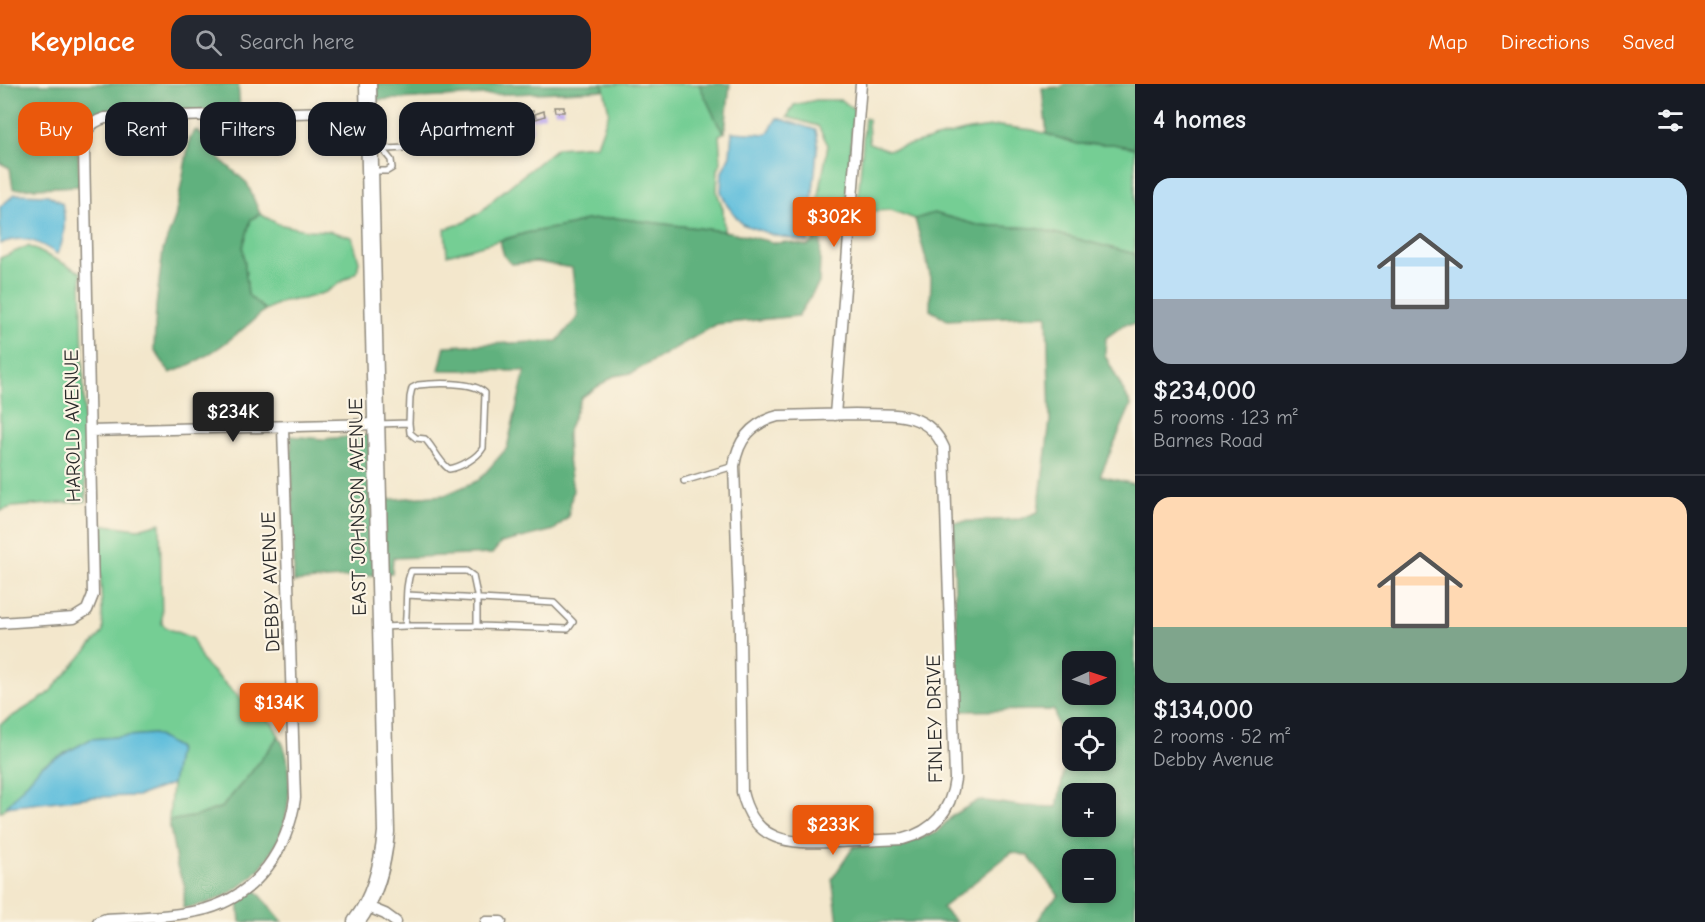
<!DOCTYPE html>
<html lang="en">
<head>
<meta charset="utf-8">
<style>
	body { margin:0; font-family:"Comic Neue",sans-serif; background:#242831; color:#f1f3f6; height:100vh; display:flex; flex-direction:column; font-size:22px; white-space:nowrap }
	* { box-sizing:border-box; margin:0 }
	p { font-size:20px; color:#9ea1a6 }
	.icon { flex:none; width:33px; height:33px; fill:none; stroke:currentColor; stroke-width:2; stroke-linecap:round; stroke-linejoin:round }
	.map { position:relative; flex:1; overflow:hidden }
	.panel { display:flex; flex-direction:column; background:#171b24; width:570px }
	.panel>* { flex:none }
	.banner { position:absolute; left:18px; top:18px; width:570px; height:54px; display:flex; gap:12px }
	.needle { width:39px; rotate:87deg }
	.fabs { position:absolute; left:1062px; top:567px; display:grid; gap:12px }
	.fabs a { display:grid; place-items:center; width:54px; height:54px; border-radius:12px; background:#171b24; box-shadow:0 3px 9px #0003; font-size:30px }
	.price { position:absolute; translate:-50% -51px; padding:0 14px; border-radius:6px; background:#ea580c; color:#fff; font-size:20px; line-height:39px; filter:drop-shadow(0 2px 3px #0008) }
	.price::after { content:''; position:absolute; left:50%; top:36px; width:18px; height:14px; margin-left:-9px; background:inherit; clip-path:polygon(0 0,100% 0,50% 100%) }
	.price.active { background:#222; color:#fff }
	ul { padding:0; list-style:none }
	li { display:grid; align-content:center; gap:12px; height:318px; padding:0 18px }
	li+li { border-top:2px solid #363941 }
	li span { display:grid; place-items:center; height:186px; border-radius:18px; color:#555 }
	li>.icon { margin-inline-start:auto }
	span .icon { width:108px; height:108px; fill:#fffc; stroke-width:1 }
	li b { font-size:26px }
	h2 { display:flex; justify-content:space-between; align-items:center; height:72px; padding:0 18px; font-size:26px }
	.tag { padding:0 21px; border-radius:18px; background:#171b24; box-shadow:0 3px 9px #0003; font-size:21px; line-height:54px }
	.tag.active { background:#ea580c; color:#fff }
	header { display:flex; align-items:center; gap:36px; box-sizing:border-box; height:84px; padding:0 30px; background:#ea580c; color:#fff }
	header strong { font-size:28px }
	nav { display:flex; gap:33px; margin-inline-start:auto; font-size:21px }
	.search { width:420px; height:54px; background:#242831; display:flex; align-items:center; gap:15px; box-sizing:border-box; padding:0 21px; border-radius:18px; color:#9ea1a6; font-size:22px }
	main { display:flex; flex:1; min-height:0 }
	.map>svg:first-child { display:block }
	.green { fill:#75ce94; stroke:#507c60; stroke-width:1.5 }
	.forest { fill:#60b17e; stroke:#466e54; stroke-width:1.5; fill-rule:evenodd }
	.water { fill:#5ebedc; stroke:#447484; stroke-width:1.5 }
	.building { fill:#baa6ef }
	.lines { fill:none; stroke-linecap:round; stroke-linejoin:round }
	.lane-casing { stroke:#8f897c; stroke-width:8 }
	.street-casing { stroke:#8f897c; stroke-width:13 }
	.secondary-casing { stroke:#8f897c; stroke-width:19 }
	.lane { stroke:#fff; stroke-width:5 }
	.street { stroke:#fff; stroke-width:10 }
	.secondary { stroke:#fff; stroke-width:16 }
	.labels { text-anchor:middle; stroke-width:4.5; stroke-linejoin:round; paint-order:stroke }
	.street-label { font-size:20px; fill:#2b2b2b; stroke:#fcf5e5 }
</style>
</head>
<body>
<header>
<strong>Keyplace</strong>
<div class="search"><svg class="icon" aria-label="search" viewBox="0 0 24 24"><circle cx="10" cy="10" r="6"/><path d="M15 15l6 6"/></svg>Search here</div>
<nav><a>Map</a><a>Directions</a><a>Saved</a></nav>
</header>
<main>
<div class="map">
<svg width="1135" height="838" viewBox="0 0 1135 838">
	<rect width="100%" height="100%" fill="#fcf5e5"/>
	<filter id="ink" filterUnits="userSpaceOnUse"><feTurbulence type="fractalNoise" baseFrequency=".0167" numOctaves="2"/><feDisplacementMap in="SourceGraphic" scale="12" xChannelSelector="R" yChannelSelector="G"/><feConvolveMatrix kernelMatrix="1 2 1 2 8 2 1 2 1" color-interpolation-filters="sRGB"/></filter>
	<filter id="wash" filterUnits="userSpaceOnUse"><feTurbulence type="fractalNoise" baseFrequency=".008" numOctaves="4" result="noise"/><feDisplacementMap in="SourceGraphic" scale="24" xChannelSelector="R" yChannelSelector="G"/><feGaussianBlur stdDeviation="1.35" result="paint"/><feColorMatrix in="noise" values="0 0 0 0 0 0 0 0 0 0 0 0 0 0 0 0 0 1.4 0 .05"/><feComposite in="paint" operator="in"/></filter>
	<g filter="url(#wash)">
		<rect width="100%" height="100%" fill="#f3e7cc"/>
		<!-- green -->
		<path class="green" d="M603 0H699L719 42 725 48 719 51 721 78 718 86 717 108 723 125 724 147 615 134 586 136 571 141 526 149 447 171 445 145 463 139 481 128 496 113 557 64 597 61 609 28Z
			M816 16H841L854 25 845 133 821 153 813 156 816 128 828 61 818 42 787 33 794 21Z
			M865 33 868 35 869 59 888 66 969 46 999 42 1033 46 1078 60H1113L1135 64V170L1035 144 977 141 934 129 915 135 891 126 857 128Z
			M260 130 278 140 306 146 329 147 352 153 359 177 357 188 326 208 303 215 283 217 265 226 248 211 243 163 251 135Z
			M28 162 81 188 86 417 12 423 0 427V174Z
			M160 439 162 540 169 545 192 554 203 578 240 614 273 640 279 652 250 690 222 723 197 732 169 737 172 700 178 664 154 650 91 655 41 682 10 721 0 728V640L47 611 103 548 98 440 138 445Z"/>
		<!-- forest -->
		<path class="forest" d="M0 0H238L240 26 138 27 105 29 94 32 86 38 78 54 79 102 13 105 10 84 0 79Z
			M374 0H603L604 6 374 16Z
			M699 0H730L725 48 719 42Z
			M1064 0H1135V64L1113 60H1078L1047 50 1042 4 1062 3Z
			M196 46 202 51 212 68 247 99 260 130 251 135 243 163 248 211 265 226C236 252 207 276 170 289L154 265 156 222 163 166 175 134 190 54Z
			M934 129 977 141 1035 144 1135 170V240H1125L1106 254 1105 271 1131 321 1100 392 1135 400V838H1037L1048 821 1059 812 1028 772 1012 768 942 824 956 838H838L832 795 854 762 903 760 936 749 953 731 979 716 1021 722 1057 723 1065 682 1054 626 958 627 953 438 1020 435 1038 428 1050 337 1047 231 947 236 930 226 931 194 915 135ZM1072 578H1106V610H1072ZM1072 644H1106V676H1072ZM1072 710H1106V742H1072ZM1072 776H1106V808H1072Z
			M615 134 730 148 776 159 787 158 807 162 821 153 819 199 798 232 717 240 632 289 614 292 581 314 567 349 568 375 573 406 568 433 554 446 501 459 492 470 393 474 392 489 385 490 383 416 445 411 479 396 507 364 525 287 439 286 445 262 557 257 578 233 572 184 536 178 511 180 504 172 500 157 526 149 571 141 586 136Z
			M370 351 374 491 294 498 291 352 323 355Z
			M279 652C289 672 288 678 289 701 291 763 246 818 183 824L185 802 177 783 169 737 197 732 222 723 250 690Z
			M255 805 283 838H240L238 816Z"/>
		<!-- water -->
		<path class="water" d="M777 34 816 46 818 57 808 158 773 151 742 140 727 121 721 107 722 88 730 71 732 48 767 50Z
			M15 110 48 111 62 119C66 133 65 158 57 170 38 157 22 150 0 160V123Z
			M154 650 178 664 172 700 138 712 92 713 6 723 41 682 91 655Z"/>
		<g id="blocks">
			<!-- building -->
			<path class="building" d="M554 23H564V28H555Z
				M533 27 535 35 532 36 528 28Z
				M544 27 545 32 536 35 535 30Z
				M530 35 533 46 528 48 530 57 514 61 511 52 500 55 498 44Z
				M509 54 512 65 502 68 499 56Z"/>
		</g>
	</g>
	<g filter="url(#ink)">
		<use href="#blocks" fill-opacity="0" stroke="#8f897c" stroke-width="1.5"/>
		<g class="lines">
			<!-- lane casing -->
			<g class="lane-casing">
				<path id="lane" d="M371 66 455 61C468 61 471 65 485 63
					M372 87H387L392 84 391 76 382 65
					M377 340 409 339 410 349 416 354 425 355C434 364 438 377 449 385 461 383 477 374 483 364L485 309C474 297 433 299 418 301L412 304 410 313 409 339
					M684 397 734 382
					M407 511 554 519 573 538 568 545 477 542
					M383 543 405 542C408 523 404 504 411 487H466L473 492 477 511V542H405"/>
			</g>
			<!-- street casing -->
			<g class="street-casing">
				<path id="street" d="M855 330C891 331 927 325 944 364L955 695C951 727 934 747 903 755 881 756 859 757 837 758 792 759 755 762 742 708L740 547 734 382C738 355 752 339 778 332Z
					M835 331 861 0
					M90 347 376 340
					M0 539 74 534 87 526 93 511 84 65C84 49 88 39 105 34L369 27
					M368 823 385 830 396 838
					M98 838 106 835C139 833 175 833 206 825 258 810 288 765 295 714L283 344
					M486 838H501"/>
			</g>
			<!-- secondary casing -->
			<g class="secondary-casing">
				<path id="secondary" d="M356 838C376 812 383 780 386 748L368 0"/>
			</g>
			<!-- lane -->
			<use href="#lane" class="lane"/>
			<!-- street -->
			<use href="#street" class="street"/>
			<!-- secondary -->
			<use href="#secondary" class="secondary"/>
		</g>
	</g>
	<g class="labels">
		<!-- street labels -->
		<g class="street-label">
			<text transform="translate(72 342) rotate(-91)" y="7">HAROLD AVENUE</text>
			<text transform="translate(357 423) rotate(-91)" y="7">EAST JOHNSON AVENUE</text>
			<text transform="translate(270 498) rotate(-92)" y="7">DEBBY AVENUE</text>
			<text transform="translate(934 635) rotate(-91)" y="7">FINLEY DRIVE</text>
		</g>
	</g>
</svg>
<div class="fabs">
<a><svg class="needle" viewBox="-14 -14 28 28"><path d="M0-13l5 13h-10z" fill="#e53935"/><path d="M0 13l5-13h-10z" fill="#9ea1a6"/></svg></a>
<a><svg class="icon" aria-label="locate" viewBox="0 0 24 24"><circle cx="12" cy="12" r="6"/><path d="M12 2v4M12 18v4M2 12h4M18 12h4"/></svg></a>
<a>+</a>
<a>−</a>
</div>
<b class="price" style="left:834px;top:164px">$302K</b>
<b class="price active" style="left:233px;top:359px">$234K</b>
<b class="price" style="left:279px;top:650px">$134K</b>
<b class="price" style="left:833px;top:772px">$233K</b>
<div class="banner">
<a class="tag active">Buy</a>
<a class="tag">Rent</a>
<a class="tag">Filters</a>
<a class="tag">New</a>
<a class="tag">Apartment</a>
</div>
</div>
<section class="panel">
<h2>4 homes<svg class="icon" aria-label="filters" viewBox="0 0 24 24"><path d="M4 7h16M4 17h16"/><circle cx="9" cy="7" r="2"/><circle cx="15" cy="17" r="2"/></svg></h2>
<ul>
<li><span style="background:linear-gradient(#bfe0f5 65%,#9aa5b1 0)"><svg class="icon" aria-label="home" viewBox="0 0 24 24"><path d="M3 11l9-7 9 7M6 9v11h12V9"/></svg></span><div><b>$234,000</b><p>5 rooms · 123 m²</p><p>Barnes Road</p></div></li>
<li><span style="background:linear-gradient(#ffd9b3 70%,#7fa58c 0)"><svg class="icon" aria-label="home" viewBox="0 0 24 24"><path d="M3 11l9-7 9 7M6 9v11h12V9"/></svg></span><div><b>$134,000</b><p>2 rooms · 52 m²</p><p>Debby Avenue</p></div></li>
</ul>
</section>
</main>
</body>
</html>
